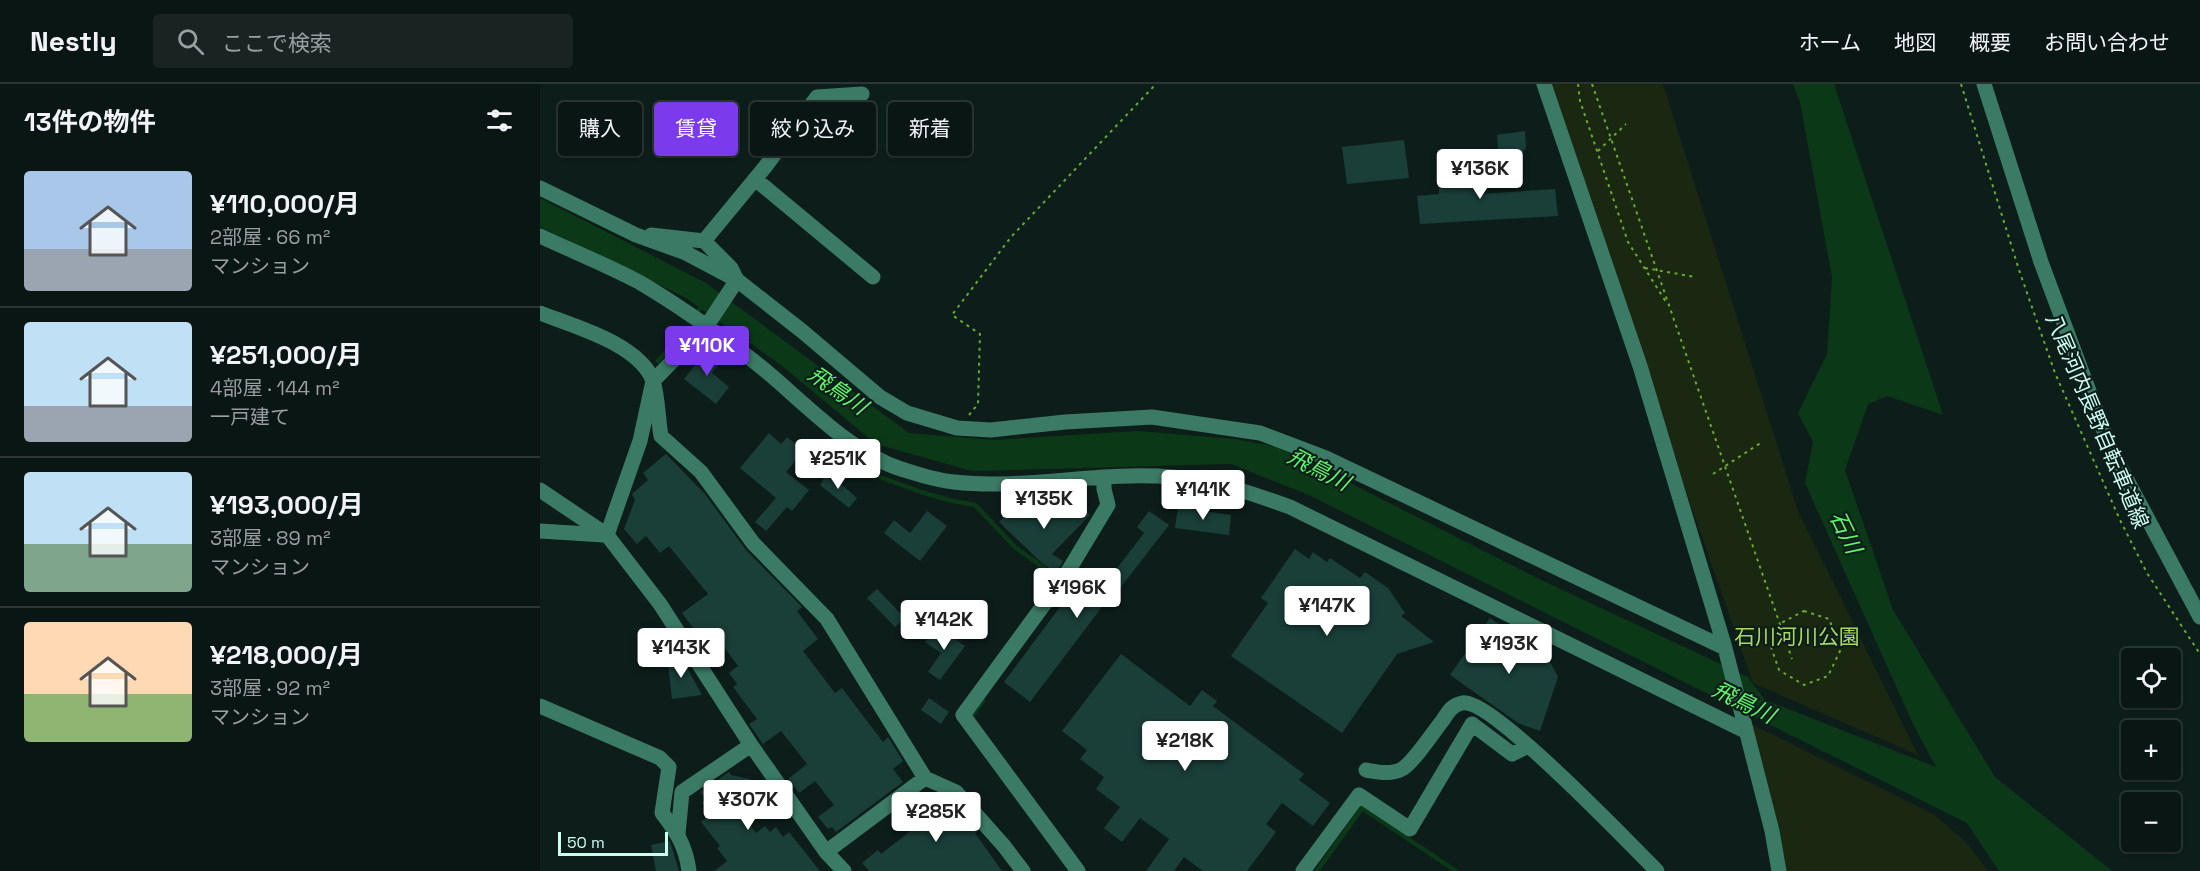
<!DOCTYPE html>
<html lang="ja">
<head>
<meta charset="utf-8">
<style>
	body { margin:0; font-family:"Space Grotesk","Noto Sans JP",sans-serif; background:#182322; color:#f1f3f6; height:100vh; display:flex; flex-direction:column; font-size:22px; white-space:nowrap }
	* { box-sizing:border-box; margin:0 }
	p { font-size:20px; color:#999fa0 }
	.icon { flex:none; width:33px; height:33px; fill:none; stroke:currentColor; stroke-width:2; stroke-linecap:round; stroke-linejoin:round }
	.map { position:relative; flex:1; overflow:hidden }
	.side { display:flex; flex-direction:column; background:#0a1614; width:540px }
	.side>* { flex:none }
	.guide { position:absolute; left:18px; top:18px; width:570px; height:54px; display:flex; gap:12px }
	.tools { position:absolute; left:1581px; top:564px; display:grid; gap:12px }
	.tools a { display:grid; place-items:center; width:60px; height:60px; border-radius:6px; background:#0a1614; box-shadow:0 2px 4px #0004,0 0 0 2px #2a3534; font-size:30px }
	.scale { position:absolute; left:18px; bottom:15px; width:110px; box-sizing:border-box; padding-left:6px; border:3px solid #cdfcf0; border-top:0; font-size:16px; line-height:21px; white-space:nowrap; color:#cdfcf0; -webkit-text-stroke:4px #0d1e1a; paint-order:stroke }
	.price { position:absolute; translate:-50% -51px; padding:0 14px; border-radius:6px; background:#fff; color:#222; font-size:20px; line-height:39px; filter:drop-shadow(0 2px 3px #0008) }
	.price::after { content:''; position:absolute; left:50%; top:36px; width:18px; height:14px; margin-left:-9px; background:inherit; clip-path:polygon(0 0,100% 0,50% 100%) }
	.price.selected { background:#7c3aed; color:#fff }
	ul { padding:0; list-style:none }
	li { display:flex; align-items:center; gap:18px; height:150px; padding:0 24px }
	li+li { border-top:2px solid #2a3534 }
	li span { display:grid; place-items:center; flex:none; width:168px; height:120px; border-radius:6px; color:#555 }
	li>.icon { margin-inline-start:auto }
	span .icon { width:72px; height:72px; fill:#fffc; stroke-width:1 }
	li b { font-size:26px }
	h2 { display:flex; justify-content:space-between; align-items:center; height:72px; padding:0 24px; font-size:26px }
	.tag { padding:0 21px; border-radius:6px; background:#0a1614; box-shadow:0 2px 4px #0004,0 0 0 2px #2a3534; font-size:21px; line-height:54px }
	.tag.selected { background:#7c3aed; color:#fff }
	header { display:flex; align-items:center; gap:36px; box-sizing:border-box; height:84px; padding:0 30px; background:#0a1614; border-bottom:2px solid #2a3534 }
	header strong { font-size:28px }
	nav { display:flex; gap:33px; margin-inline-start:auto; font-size:21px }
	.search { width:420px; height:54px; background:#182322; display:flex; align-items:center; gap:15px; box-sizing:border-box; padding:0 21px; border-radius:6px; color:#999fa0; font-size:22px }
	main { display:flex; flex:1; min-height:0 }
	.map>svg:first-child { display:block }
	.green { fill:#1a2711 }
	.water { fill:#0b3917 }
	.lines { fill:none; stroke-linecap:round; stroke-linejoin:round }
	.stream { stroke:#0b3917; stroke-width:4.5 }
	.building { fill:#1a3e38 }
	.path { stroke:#67aa34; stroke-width:2; stroke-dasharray:3 4.5; stroke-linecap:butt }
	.minor { stroke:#3b7b65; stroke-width:15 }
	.labels { text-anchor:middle; stroke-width:4.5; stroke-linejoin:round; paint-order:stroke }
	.street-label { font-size:21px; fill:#cdfcf0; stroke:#0d1e1a }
	.park-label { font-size:21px; fill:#aad85d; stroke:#0d1e1a }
	.water-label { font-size:22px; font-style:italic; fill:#60f76d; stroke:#0d1e1a }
</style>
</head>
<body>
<header>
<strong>Nestly</strong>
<div class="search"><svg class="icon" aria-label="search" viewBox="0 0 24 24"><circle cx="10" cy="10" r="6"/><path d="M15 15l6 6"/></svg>ここで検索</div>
<nav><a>ホーム</a><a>地図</a><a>概要</a><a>お問い合わせ</a></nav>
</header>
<main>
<section class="side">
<h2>13件の物件<svg class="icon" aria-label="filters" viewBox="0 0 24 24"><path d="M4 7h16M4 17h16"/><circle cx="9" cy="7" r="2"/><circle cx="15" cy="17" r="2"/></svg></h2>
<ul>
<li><span style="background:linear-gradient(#a9c7e8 65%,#9aa5b1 0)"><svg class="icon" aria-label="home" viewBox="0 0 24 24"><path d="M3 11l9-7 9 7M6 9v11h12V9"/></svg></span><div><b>¥110,000/月</b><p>2部屋 · 66 m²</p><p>マンション</p></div></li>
<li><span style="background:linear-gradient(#bfe0f5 70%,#9aa5b1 0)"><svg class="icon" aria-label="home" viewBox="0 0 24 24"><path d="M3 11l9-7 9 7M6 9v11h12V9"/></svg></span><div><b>¥251,000/月</b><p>4部屋 · 144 m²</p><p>一戸建て</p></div></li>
<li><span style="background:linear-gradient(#bfe0f5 60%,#7fa58c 0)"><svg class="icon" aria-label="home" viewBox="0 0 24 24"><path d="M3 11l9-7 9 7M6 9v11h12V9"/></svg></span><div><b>¥193,000/月</b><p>3部屋 · 89 m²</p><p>マンション</p></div></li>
<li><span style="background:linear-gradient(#ffd9b3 60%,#8fb573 0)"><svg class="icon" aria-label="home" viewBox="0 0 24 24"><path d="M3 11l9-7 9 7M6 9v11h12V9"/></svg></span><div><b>¥218,000/月</b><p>3部屋 · 92 m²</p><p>マンション</p></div></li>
</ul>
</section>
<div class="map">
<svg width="1660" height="787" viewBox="0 0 1660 787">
	<rect width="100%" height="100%" fill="#0d1e1a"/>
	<!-- green -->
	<path class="green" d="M1004 0H1123L1258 427 1378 671 1213 599Z
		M1209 639 1393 730 1425 757 1448 787H1245Z"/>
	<!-- water -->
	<path class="water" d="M1253 0H1294L1403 331 1347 312 1328 320 1305 386 1353 526 1455 693 1572 787H1459L1427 739 771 412 691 380 432 387 336 360 241 281 146 214 0 143V114L166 199 369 349 453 356 598 347 694 355 739 363 999 495 1208 593 1225 616 1396 683 1373 640 1265 399 1273 358 1258 329 1287 270 1292 193 1260 18Z"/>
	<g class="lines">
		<!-- stream -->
		<path class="stream" d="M158 227 164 219
			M118 277 144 248
			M334 391 381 408 409 416 435 421 476 464 517 493
			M433 635 432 632 443 617
			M777 787 822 724 916 787"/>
	</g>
	<!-- building -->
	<path class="building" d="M985 47 986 64 977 76 959 77 957 51Z
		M864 56 869 94 807 100 802 63Z
		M937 80 940 110 1015 105 1018 132 880 140 877 112 899 110 898 83Z
		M168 265 182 276 172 289 189 303 176 320 144 295Z
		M229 349 241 360 247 353 264 367 246 388 269 406 252 427 247 423 226 447 215 438 236 414 200 384Z
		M126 370 165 410 206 466 262 523 257 527 278 555 263 567 295 609 302 604 343 658 348 653 363 677 353 685 363 698 296 748 292 743 288 745 278 733 294 721 275 697 259 709 248 695 267 680 241 647 223 660 209 640 217 635 193 603 197 600 189 589 198 582 175 551 164 559 142 529 168 510 129 462 120 469 106 452 97 460 84 445 95 416 92 410 108 396 103 389Z
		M287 388 317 414 309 424 280 401Z
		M516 416 529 429 538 419 550 431 512 470 523 477 516 488 503 480 459 438 480 418 497 435Z
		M638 423 691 431 689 451 635 444Z
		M387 427 407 442 380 477 344 449 354 436 370 449Z
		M609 427 629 441 570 517 568 515 490 618 464 598 531 508 549 521 604 449 597 443Z
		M755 465 769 475 773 468 787 478 790 474 820 494 825 488 848 504 865 529 861 532 894 558 857 570 802 649 691 572 728 519 721 514Z
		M337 505 365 534 355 543 327 514Z
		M950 534 1008 574 1018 593 1000 647 978 639 910 591Z
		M397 542 425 562 400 596 388 588 401 569 385 558Z
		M140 570 142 582H146L162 611 132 615 127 572Z
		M581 570 650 622 662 606 677 617 673 622 764 690 759 696 790 719 773 742 742 719 726 740 736 748 707 787H663L644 773 634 787H606L629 755 600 734 582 758 564 744 580 723 556 705 564 693 540 675 547 666 522 647Z
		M389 614 409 628 401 640 381 626Z
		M189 688 191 691 210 695 225 714 203 732 216 749 225 742 230 748 236 743 243 753 249 748 280 787H174L187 777 177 764 180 762 161 738 171 730 162 719 166 715 160 708Z
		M396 710 404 716 406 714 410 716 438 747 435 749 462 787H329L322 779 338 766 341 770 377 742 366 728 381 717 383 720Z
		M130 757 139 787H116L111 761Z"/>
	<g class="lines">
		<!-- path -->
		<path class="path" d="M1038 0 1040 17 1088 158 1126 218
			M1052 0 1252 575
			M1421 0 1479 186 1515 289 1580 436 1607 489 1660 570
			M1058 67 1086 40
			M1105 184 1155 193
			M429 331 438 320 440 250 412 231 471 153 616 0
			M1173 390 1222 358
			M1264 527 1289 535 1301 565 1288 592 1264 601 1239 586 1231 563 1241 539Z"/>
		<!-- minor -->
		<path class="minor" d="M1004 0 1100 282 1185 564 1232 747 1239 787
			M1444 0 1501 178 1571 366 1660 533
			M215 95 333 193
			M0 104 96 151 146 169 197 196 262 247 340 313 367 329 417 344 451 346 525 338 612 333 720 349 786 374 1185 564
			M0 152C32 167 67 181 99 198 138 221 176 248 211 275 257 310 305 367 361 385 377 390 397 397 414 398 486 406 559 387 632 393 674 396 711 409 750 423L1205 647
			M164 157 225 83 277 13 322 10
			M0 229C33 242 100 260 113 297 118 312 118 336 121 352L161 388 213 459 287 535 385 694 416 708 464 762 483 787
			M0 406 67 451 120 520 211 661 286 768 304 787
			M0 447 64 451
			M67 451 100 357 113 297 166 243 197 196 191 184 164 157 111 151
			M0 622 120 674 129 683 122 729C137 748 146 763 149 787
			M826 686C838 688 851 691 862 685 873 679 894 647 903 636 908 628 912 621 922 619 950 613 1091 761 1117 787
			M138 750 142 708 211 661
			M286 768 385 694
			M538 787 423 631 527 489 568 421 564 405V393
			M763 787 819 711 870 745 932 640 972 670 988 662"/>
	</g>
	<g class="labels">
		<!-- street labels -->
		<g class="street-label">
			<text transform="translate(1557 337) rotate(67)" y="7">八尾河内長野自転車道線</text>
		</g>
		<!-- park labels -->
		<g class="park-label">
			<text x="1257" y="560">石川河川公園</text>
		</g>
		<!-- water labels -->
		<g class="water-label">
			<text transform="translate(298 306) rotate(35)" y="8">飛鳥川</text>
			<text transform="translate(779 385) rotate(27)" y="8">飛鳥川</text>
			<text transform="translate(1306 448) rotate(64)" y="8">石川</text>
			<text transform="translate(1204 618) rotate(26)" y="8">飛鳥川</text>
		</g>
	</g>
</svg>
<div class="tools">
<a><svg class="icon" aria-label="locate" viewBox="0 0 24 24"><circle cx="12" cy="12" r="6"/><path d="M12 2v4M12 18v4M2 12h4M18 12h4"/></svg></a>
<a>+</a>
<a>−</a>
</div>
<div class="scale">50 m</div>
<b class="price" style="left:940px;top:116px">¥136K</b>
<b class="price selected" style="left:167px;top:293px">¥110K</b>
<b class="price" style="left:298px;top:406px">¥251K</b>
<b class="price" style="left:663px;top:437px">¥141K</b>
<b class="price" style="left:504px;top:446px">¥135K</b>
<b class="price" style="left:537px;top:535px">¥196K</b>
<b class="price" style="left:787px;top:553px">¥147K</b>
<b class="price" style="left:404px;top:567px">¥142K</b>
<b class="price" style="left:969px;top:591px">¥193K</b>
<b class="price" style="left:141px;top:595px">¥143K</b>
<b class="price" style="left:645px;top:688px">¥218K</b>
<b class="price" style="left:208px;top:747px">¥307K</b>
<b class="price" style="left:396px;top:759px">¥285K</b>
<div class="guide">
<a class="tag">購入</a>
<a class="tag selected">賃貸</a>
<a class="tag">絞り込み</a>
<a class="tag">新着</a>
</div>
</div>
</main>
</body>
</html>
